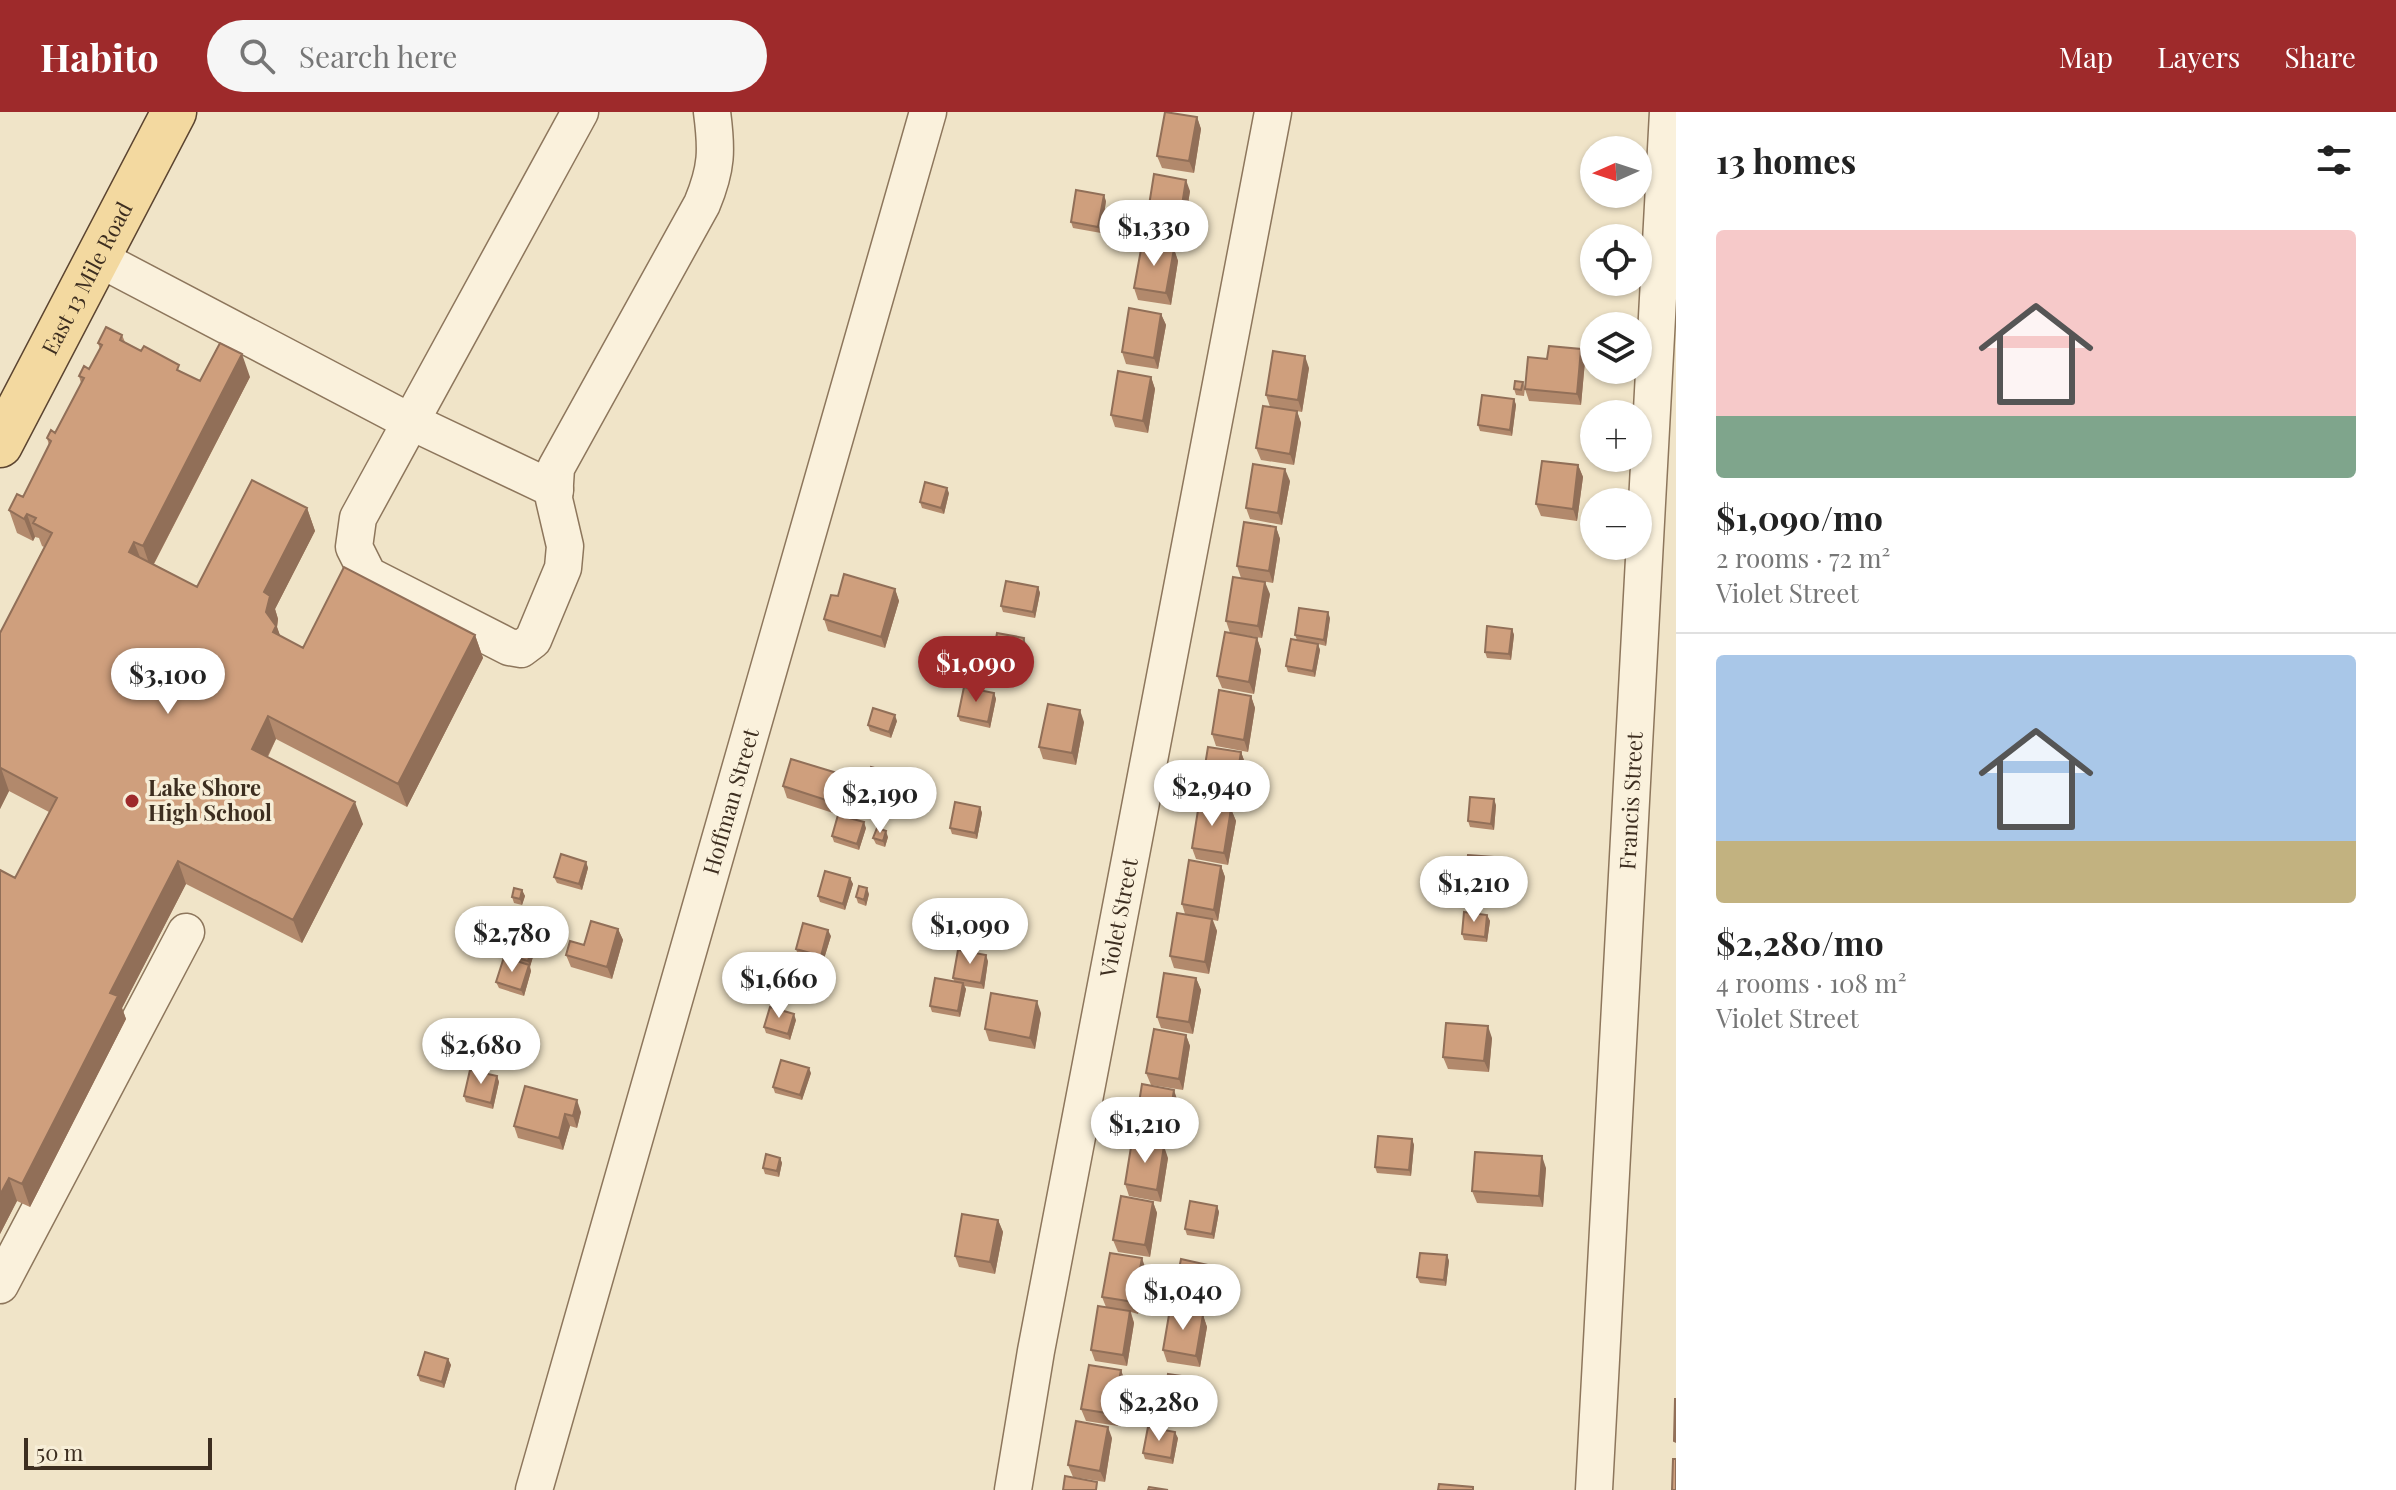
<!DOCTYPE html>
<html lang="en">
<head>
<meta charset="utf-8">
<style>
	body { margin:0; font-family:"Playfair Display",serif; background:#f6f6f6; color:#222; height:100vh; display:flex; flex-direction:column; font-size:30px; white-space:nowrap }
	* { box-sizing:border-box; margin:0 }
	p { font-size:26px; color:#767676 }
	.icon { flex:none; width:44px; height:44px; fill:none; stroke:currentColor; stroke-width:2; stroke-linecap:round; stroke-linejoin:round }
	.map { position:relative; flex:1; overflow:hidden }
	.sheet { display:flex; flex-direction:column; background:#fff; width:720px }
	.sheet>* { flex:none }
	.needle { width:52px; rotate:267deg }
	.fabs { position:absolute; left:1580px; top:24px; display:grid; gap:16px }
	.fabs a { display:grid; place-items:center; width:72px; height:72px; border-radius:50%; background:#fff; box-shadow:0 2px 6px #0004; font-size:40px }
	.scale { position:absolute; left:24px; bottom:20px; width:188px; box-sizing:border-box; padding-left:8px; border:4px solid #3d2e20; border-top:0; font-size:22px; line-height:28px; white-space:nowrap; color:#3d2e20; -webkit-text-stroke:6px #f7eed8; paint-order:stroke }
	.price { position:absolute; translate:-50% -68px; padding:0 18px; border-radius:28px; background:#fff; color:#222; font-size:26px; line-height:52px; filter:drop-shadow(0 2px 4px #0008) }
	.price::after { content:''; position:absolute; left:50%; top:48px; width:24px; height:18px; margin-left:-12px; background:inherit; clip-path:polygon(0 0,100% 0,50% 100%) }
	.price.on { background:#9e2a2b; color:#fff }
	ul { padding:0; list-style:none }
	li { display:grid; align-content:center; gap:16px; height:424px; padding:0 40px }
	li+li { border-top:2px solid #e0e0e0 }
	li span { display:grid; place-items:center; height:248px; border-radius:8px; color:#555 }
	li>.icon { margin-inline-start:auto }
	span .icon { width:144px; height:144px; fill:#fffc; stroke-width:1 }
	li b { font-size:34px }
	h2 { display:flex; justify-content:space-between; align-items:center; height:96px; padding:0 40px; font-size:34px }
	header { display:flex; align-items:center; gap:48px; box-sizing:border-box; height:112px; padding:0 40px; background:#9e2a2b; color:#fff }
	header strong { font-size:38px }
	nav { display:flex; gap:44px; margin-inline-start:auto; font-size:28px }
	.search { width:560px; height:72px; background:#f6f6f6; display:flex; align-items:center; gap:20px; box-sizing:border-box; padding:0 28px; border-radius:44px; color:#767676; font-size:30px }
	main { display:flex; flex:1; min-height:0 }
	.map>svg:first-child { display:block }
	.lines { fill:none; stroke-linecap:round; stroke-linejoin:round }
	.minor-casing { stroke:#8d765c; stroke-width:39 }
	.major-casing { stroke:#5b4430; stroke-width:47 }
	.minor { stroke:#faf1dc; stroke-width:36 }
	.major { stroke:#f3d9a0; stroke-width:44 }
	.wall { fill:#b2896c }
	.shaded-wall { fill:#916f58 }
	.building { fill:#cf9f7d; stroke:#916f58; stroke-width:2 }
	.poi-dot { fill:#9e2a2b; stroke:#f7eed8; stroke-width:3 }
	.labels { text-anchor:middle; stroke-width:7; stroke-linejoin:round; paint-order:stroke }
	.street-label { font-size:22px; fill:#3d2e20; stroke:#f7eed8 }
	.poi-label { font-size:22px; font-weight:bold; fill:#3d2e20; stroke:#f7eed8; text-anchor:start }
</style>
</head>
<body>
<header>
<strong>Habito</strong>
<div class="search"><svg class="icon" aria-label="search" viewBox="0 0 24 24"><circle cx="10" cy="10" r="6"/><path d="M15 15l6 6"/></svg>Search here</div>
<nav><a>Map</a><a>Layers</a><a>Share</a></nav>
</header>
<main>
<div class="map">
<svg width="1676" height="1378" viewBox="0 0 1676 1378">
	<rect width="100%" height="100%" fill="#f0e4c8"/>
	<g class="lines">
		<!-- minor casing -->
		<g class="minor-casing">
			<g id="minor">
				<path d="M580 0 358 406 354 435 368 463 509 535 521 537 533 528 563 456 565 434 554 387 556 356 702 92C717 56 717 38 712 0"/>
				<path d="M98 146 397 303 555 378"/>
				<path d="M0 1173 186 820"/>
				<path id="s1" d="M534 1378 928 0"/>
				<path id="s2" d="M1013 1378 1036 1239 1273 0"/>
				<path id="s3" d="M1594 1378 1668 0"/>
			</g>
		</g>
		<!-- major casing -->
		<g class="major-casing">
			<g id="major">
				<path id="s4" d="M0 333 174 0"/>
			</g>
		</g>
		<!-- minor -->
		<use href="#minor" class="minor"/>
		<!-- major -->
		<use href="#major" class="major"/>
	</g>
	<!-- wall -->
	<path class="wall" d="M1197 5 1201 17 1194 61 1162 56 1157 44Z
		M1190 79 1183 123 1151 118 1147 106Z
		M1106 89 1101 121 1073 116 1071 110Z
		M1174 137 1178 149 1171 193 1138 188 1134 176Z
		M1161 202 1166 213 1158 257 1126 252 1122 240Z
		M122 223 125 230 200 269 250 265 154 452 197 475 307 396 315 419 275 497 278 507 277 515 280 524 303 536 475 523 483 546 407 695 276 627 268 645 363 712 302 831 186 772 122 896 126 907 30 1095 17 1089 0 1122V758L15 766 49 700 9 679 0 697V521L44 435 42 434 39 426 35 425 33 429 17 421 9 398 23 385 49 333 47 326 55 321 81 271 79 264 89 257 100 237 98 231Z
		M1547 247 1585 249 1581 293 1529 289 1525 277Z
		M1309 256 1302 300 1273 295 1297 299 1301 311 1294 353 1261 348 1256 336 1270 295 1266 283Z
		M1151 265 1155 277 1148 321 1115 315 1111 303Z
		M1523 270 1525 276 1524 284 1516 283 1514 277Z
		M1514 287 1516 293 1512 324 1480 319 1478 313Z
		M1578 353 1583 365 1577 409 1541 404 1536 392Z
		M1290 369 1282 413 1250 407 1246 396Z
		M949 381 944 402 922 396 920 390Z
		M1276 415 1280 427 1273 471 1241 466 1237 454Z
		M1038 475 1040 481 1035 506 1003 500 1001 494Z
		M895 477 899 489 885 536 828 519 824 507Z
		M1270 482 1262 526 1230 521 1226 509Z
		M1330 506 1326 534 1318 532 1320 538 1315 565 1288 560 1286 554 1297 528 1295 523Z
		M1512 517 1514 523 1511 548 1487 546 1485 540Z
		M1257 526 1261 538 1254 582 1222 576 1217 564Z
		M1026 532 1021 560 994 555 992 549Z
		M994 581 996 587 990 616 960 609 958 604Z
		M1251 584 1255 596 1248 640 1216 634 1212 622Z
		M897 609 891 626 870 619 868 613Z
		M1084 610 1076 653 1043 647 1039 635Z
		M1241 640 1245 651 1238 695 1206 690 1201 678Z
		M901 669 894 692 866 684 864 678Z
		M841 673 833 701 787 686 783 674Z
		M1496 693 1494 718 1470 715 1468 709Z
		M980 695 982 701 977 727 952 722 950 716Z
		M1231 697 1236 709 1228 753 1196 747 1192 736Z
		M866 716 859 738 834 730 832 724Z
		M888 725 885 735 876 732 873 726Z
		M1493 745 1495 751 1493 770 1468 767 1466 761Z
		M586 750 588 756 582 778 557 771 554 765Z
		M1221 754 1225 765 1218 809 1213 808 1217 819 1209 862 1174 856 1170 844 1185 802 1182 792Z
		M850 766 853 772 845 798 820 790 818 784Z
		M522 778 525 784 522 793 514 791 512 785Z
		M869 782 866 794 858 791 856 785Z
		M1487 803 1490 809 1487 830 1464 828 1462 822Z
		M618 817 623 828 612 867 571 855 566 843 584 833Z
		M831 824 823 850 798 843 796 837Z
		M536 835 530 854 531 859 524 884 499 876 496 870 506 846 504 842Z
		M988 849 984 877 964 874 966 877 960 905 932 900 930 894 954 869 953 866Z
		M1196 866 1201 878 1193 922 1161 916 1157 905Z
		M1041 901 1035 937 989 929 985 917Z
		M796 908 790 928 766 921 764 915Z
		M1186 923 1190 934 1183 978 1151 973 1146 961Z
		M1492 926 1489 960 1448 957 1443 945Z
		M811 961 802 988 775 981 773 975Z
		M497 964 499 970 493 997 466 990 464 984Z
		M525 974 581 1000 577 1016 570 1014 563 1038 518 1026 514 1014Z
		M1178 990 1171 1033 1139 1028 1135 1016Z
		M1412 1027 1414 1033 1411 1064 1377 1061 1375 1055Z
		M780 1046 782 1051 779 1065 765 1062 763 1056Z
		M1168 1046 1161 1090 1129 1084 1125 1072Z
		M1546 1056 1543 1095 1477 1091 1472 1079Z
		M1153 1090 1157 1101 1150 1145 1118 1140 1113 1128Z
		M1217 1094 1219 1100 1214 1127 1187 1123 1185 1117Z
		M998 1108 1003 1120 995 1162 959 1155 955 1144Z
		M1447 1143 1449 1149 1446 1174 1420 1171 1417 1165Z
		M1146 1158 1138 1202 1131 1200 1134 1211 1127 1254 1095 1249 1091 1238 1106 1195 1102 1185Z
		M1210 1159 1205 1184 1179 1178 1176 1172Z
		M1203 1203 1207 1215 1200 1255 1167 1250 1163 1238Z
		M448 1247 451 1253 444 1276 420 1269 418 1263Z
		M1121 1258 1125 1270 1118 1314 1086 1309 1081 1297Z
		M1199 1272 1194 1298 1166 1293 1164 1287Z
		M1112 1326 1105 1370 1073 1365 1068 1353Z
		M1178 1326 1173 1352 1145 1347 1143 1341Z"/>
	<!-- shaded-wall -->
	<path class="shaded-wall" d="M1197 5 1201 17 1194 61 1189 49Z
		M1186 68 1190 79 1183 123 1179 112Z
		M1104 83 1106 89 1101 121 1098 115Z
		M1174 137 1178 149 1171 193 1166 181Z
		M1161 202 1166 213 1158 257 1154 246Z
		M1581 237 1585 249 1581 293 1577 282Z
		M242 242 250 265 151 457 143 434Z
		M1305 244 1309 256 1302 300 1298 288Z
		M1151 265 1155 277 1148 321 1143 309Z
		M1514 287 1516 293 1512 324 1510 318Z
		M1297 299 1301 311 1294 353 1290 342Z
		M1578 353 1583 365 1577 409 1573 397Z
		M1285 357 1290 369 1282 413 1278 401Z
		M947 376 949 381 944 402 941 396Z
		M307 396 315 419 275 497 278 507 277 515 285 537 281 543 266 500 264 480Z
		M27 402 35 425 33 429 24 407Z
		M1276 415 1280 427 1273 471 1269 459Z
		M134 430 143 453 129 440Z
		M1265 470 1270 482 1262 526 1258 514Z
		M1038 475 1040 481 1035 506 1033 500Z
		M895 477 899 489 885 536 881 525Z
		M1328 500 1330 506 1326 534 1324 528Z
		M1512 517 1514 523 1511 548 1509 542Z
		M475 523 483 546 407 695 398 672Z
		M1024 526 1026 532 1021 560 1019 554Z
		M1257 526 1261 538 1254 582 1249 570Z
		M1318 532 1320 538 1315 565 1313 559Z
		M994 581 996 587 990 616 988 610Z
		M1251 584 1255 596 1248 640 1244 628Z
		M1080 598 1084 610 1076 653 1072 641Z
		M895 603 897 609 891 626 889 620Z
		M268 604 276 627 260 659 252 637Z
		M1241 640 1245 651 1238 695 1234 684Z
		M1 656 9 679 0 697V658Z
		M837 661 841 673 833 701 829 689Z
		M899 663 901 669 894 692 892 686Z
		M1494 687 1496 693 1494 718 1491 712Z
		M355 690 363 712 302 831 293 808Z
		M980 695 982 701 977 727 975 721Z
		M1231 697 1236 709 1228 753 1224 741Z
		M864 710 866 716 859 738 857 732Z
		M886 719 888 725 885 735 883 729Z
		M1493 745 1495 751 1493 770 1491 764Z
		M178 749 186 772 122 896 126 907 30 1095 22 1072 110 881Z
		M586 750 588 756 582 778 579 772Z
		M1221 754 1225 765 1218 809 1214 798Z
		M850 766 853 772 845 798 843 792Z
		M867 776 869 782 866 794 864 788Z
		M522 778 525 784 522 793 520 787Z
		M1487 803 1490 809 1487 830 1485 825Z
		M1212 807 1217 819 1209 862 1205 850Z
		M618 817 623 828 612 867 607 855Z
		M828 818 831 824 823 850 821 844Z
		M534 829 536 835 530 855 528 849Z
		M986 843 988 849 984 877 981 871Z
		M529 853 531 859 524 884 521 878Z
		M1196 866 1201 878 1193 922 1189 910Z
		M963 871 966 877 960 905 958 899Z
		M1037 889 1041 901 1035 937 1030 926Z
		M794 902 796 908 790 928 788 922Z
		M1488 914 1492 926 1489 960 1484 949Z
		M1186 923 1190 934 1183 978 1179 967Z
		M809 956 811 961 802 988 800 983Z
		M497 964 499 970 493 997 491 991Z
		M1174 978 1178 990 1171 1033 1167 1021Z
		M577 988 581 1000 577 1016 573 1004Z
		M565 1002 570 1014 563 1038 559 1026Z
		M1412 1027 1414 1033 1411 1064 1409 1058Z
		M1164 1034 1168 1046 1161 1090 1157 1078Z
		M1542 1044 1546 1056 1543 1095 1539 1084Z
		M780 1046 782 1051 779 1065 777 1059Z
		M9 1066 17 1089 0 1122V1083Z
		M1153 1090 1157 1101 1150 1145 1145 1133Z
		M1217 1094 1219 1100 1214 1127 1212 1122Z
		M998 1108 1003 1120 995 1162 990 1150Z
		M1447 1143 1449 1149 1446 1174 1444 1168Z
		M1142 1146 1146 1158 1138 1202 1134 1190Z
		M1208 1153 1210 1159 1205 1184 1203 1178Z
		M1130 1199 1134 1211 1127 1254 1123 1243Z
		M1203 1203 1207 1215 1200 1255 1196 1244Z
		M448 1247 451 1253 444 1276 442 1270Z
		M1121 1258 1125 1270 1118 1314 1113 1302Z
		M1196 1266 1199 1272 1194 1298 1192 1292Z
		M1108 1315 1112 1326 1105 1370 1100 1359Z
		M1175 1320 1178 1326 1173 1352 1171 1346Z"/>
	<!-- building -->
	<path class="building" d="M1165 0 1197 5 1189 49 1157 44Z
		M1154 62 1186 68 1179 112 1147 106Z
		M1076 78 1104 83 1098 115 1071 110Z
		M1142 132 1174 137 1166 181 1134 176Z
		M1129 196 1161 202 1154 246 1122 240Z
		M106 215 122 223 120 228 141 239 144 234 179 253 177 258 200 269 220 231 242 242 143 434 134 430 129 440 197 475 252 368 307 396 264 480 270 484 266 500 276 514 273 520 303 536 344 455 475 523 398 672 268 604 252 637 355 690 293 808 178 749 110 881 118 884 22 1072 9 1066 0 1083V758L15 766 57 686 1 656 0 658V521L52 421 33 411 36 406 27 402 24 407 9 398 17 382 23 385 51 329 47 326 51 318 55 321 84 266 79 264 84 254 89 257 102 233 98 231Z
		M1549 234 1581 237 1577 282 1525 277 1528 245 1547 247Z
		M1273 239 1305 244 1298 288 1266 283Z
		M1118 259 1151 265 1143 309 1111 303Z
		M1515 269 1523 270 1521 278 1514 277Z
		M1482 283 1514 287 1510 318 1478 313Z
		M1263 294 1297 299 1290 342 1256 336Z
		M1542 349 1578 353 1573 397 1536 392Z
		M1253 352 1285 357 1278 401 1246 396Z
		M925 370 947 376 941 396 920 390Z
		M1244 410 1276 415 1269 459 1237 454Z
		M844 462 895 477 881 525 824 507 831 483 838 484Z
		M1233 465 1265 470 1258 514 1226 509Z
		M1006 469 1038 475 1033 500 1001 494Z
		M1299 496 1328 500 1324 528 1295 523Z
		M1487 514 1512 517 1509 542 1485 540Z
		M1225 520 1257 526 1249 570 1217 564Z
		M997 521 1024 526 1019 554 992 549Z
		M1291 527 1318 532 1313 559 1286 554Z
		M964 575 994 581 988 610 958 604Z
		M1219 578 1251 584 1244 628 1212 622Z
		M1048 592 1080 598 1072 641 1039 635Z
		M873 596 895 603 889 620 868 613Z
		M1208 635 1241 640 1234 684 1201 678Z
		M791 647 837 661 829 689 783 674Z
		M871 655 899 663 892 686 864 678Z
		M1470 685 1494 687 1491 712 1468 709Z
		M955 690 980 695 975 721 950 716Z
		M1199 692 1231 697 1224 741 1192 736Z
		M838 703 864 710 857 732 832 724Z
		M877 716 886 719 883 729 873 726Z
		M561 742 586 750 579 772 554 765Z
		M1468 743 1493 745 1491 764 1466 761Z
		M1189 748 1221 754 1214 798 1182 792Z
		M825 759 850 766 843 792 818 784Z
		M859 774 867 776 864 788 856 785Z
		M514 776 522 778 520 787 512 785Z
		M1464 800 1487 803 1485 825 1462 822Z
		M1177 801 1212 807 1205 850 1170 844Z
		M591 809 618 817 607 855 566 843 570 829 584 833Z
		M803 811 828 818 821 844 796 837Z
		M511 822 534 829 528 849 504 842Z
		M958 838 986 843 981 871 953 866Z
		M504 845 529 853 521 878 496 870Z
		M1164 861 1196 866 1189 910 1157 905Z
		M935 866 963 871 958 899 930 894Z
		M991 881 1037 889 1030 926 985 917Z
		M770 895 794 902 788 922 764 915Z
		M1446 911 1488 914 1484 949 1443 945Z
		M1154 917 1186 923 1179 967 1146 961Z
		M781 948 809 956 800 983 773 975Z
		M470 958 497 964 491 991 464 984Z
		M1142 972 1174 978 1167 1021 1135 1016Z
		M525 974 577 988 573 1004 565 1002 559 1026 514 1014Z
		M1378 1024 1412 1027 1409 1058 1375 1055Z
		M1132 1029 1164 1034 1157 1078 1125 1072Z
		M1475 1040 1542 1044 1539 1084 1472 1079Z
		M766 1042 780 1046 777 1059 763 1056Z
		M1121 1084 1153 1090 1145 1133 1113 1128Z
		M1190 1089 1217 1094 1212 1122 1185 1117Z
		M962 1102 998 1108 990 1150 955 1144Z
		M1110 1141 1142 1146 1134 1190 1102 1185Z
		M1420 1141 1447 1143 1444 1168 1417 1165Z
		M1181 1147 1208 1153 1203 1178 1176 1172Z
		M1098 1194 1130 1199 1123 1243 1091 1238Z
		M1170 1197 1203 1203 1196 1244 1163 1238Z
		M425 1240 448 1247 442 1270 418 1263Z
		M1089 1253 1121 1258 1113 1302 1081 1297Z
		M1168 1262 1196 1266 1192 1292 1164 1287Z
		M1675 1287H1676V1330L1674 1329Z
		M1076 1309 1108 1315 1100 1359 1068 1353Z
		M1148 1315 1175 1320 1171 1346 1143 1341Z
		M1673 1347H1676V1378H1672Z
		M1065 1364 1097 1370 1096 1378H1063Z
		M1439 1372 1473 1375V1378H1438Z
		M1149 1375 1168 1378H1148Z"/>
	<!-- markers -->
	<circle class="poi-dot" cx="132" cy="689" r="8"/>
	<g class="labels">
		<!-- street labels -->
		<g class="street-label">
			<text dy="8" stroke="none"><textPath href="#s4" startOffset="188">East 13 Mile Road</textPath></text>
			<text dy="8" stroke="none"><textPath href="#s1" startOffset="716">Hoffman Street</textPath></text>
			<text dy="8" stroke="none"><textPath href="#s3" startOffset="690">Francis Street</textPath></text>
			<text dy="8" stroke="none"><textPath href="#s2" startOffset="582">Violet Street</textPath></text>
		</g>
		<!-- poi labels -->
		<g class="poi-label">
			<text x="148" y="684">Lake Shore<tspan x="148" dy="25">High School</tspan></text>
		</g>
	</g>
</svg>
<div class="fabs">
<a><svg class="needle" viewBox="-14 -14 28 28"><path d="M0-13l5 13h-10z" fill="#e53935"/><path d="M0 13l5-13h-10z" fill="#767676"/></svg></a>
<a><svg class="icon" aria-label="locate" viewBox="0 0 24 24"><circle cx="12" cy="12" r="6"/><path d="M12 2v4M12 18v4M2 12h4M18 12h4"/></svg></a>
<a><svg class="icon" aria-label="layers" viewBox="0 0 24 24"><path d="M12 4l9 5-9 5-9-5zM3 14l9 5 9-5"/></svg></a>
<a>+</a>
<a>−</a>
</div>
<div class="scale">50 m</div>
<b class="price" style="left:1154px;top:156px">$1,330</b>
<b class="price on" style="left:976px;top:592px">$1,090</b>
<b class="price" style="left:168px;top:604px">$3,100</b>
<b class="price" style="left:1212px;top:716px">$2,940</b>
<b class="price" style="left:880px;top:723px">$2,190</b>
<b class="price" style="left:1474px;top:812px">$1,210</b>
<b class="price" style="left:970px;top:854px">$1,090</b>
<b class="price" style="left:512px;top:862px">$2,780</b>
<b class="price" style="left:779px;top:908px">$1,660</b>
<b class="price" style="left:481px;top:974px">$2,680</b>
<b class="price" style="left:1145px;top:1053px">$1,210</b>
<b class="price" style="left:1183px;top:1220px">$1,040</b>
<b class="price" style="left:1159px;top:1331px">$2,280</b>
</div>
<section class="sheet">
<h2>13 homes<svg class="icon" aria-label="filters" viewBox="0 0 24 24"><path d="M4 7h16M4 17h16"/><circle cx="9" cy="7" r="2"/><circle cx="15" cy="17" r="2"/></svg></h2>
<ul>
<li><span style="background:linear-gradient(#f6c9c9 75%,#7fa58c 0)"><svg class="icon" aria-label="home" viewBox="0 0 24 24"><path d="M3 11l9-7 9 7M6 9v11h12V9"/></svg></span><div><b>$1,090/mo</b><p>2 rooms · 72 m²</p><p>Violet Street</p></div></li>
<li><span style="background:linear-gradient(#a9c7e8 75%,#c2b280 0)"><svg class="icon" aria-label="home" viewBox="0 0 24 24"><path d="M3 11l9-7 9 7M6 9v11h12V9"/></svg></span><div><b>$2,280/mo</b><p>4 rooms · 108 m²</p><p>Violet Street</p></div></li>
</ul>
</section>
</main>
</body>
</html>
